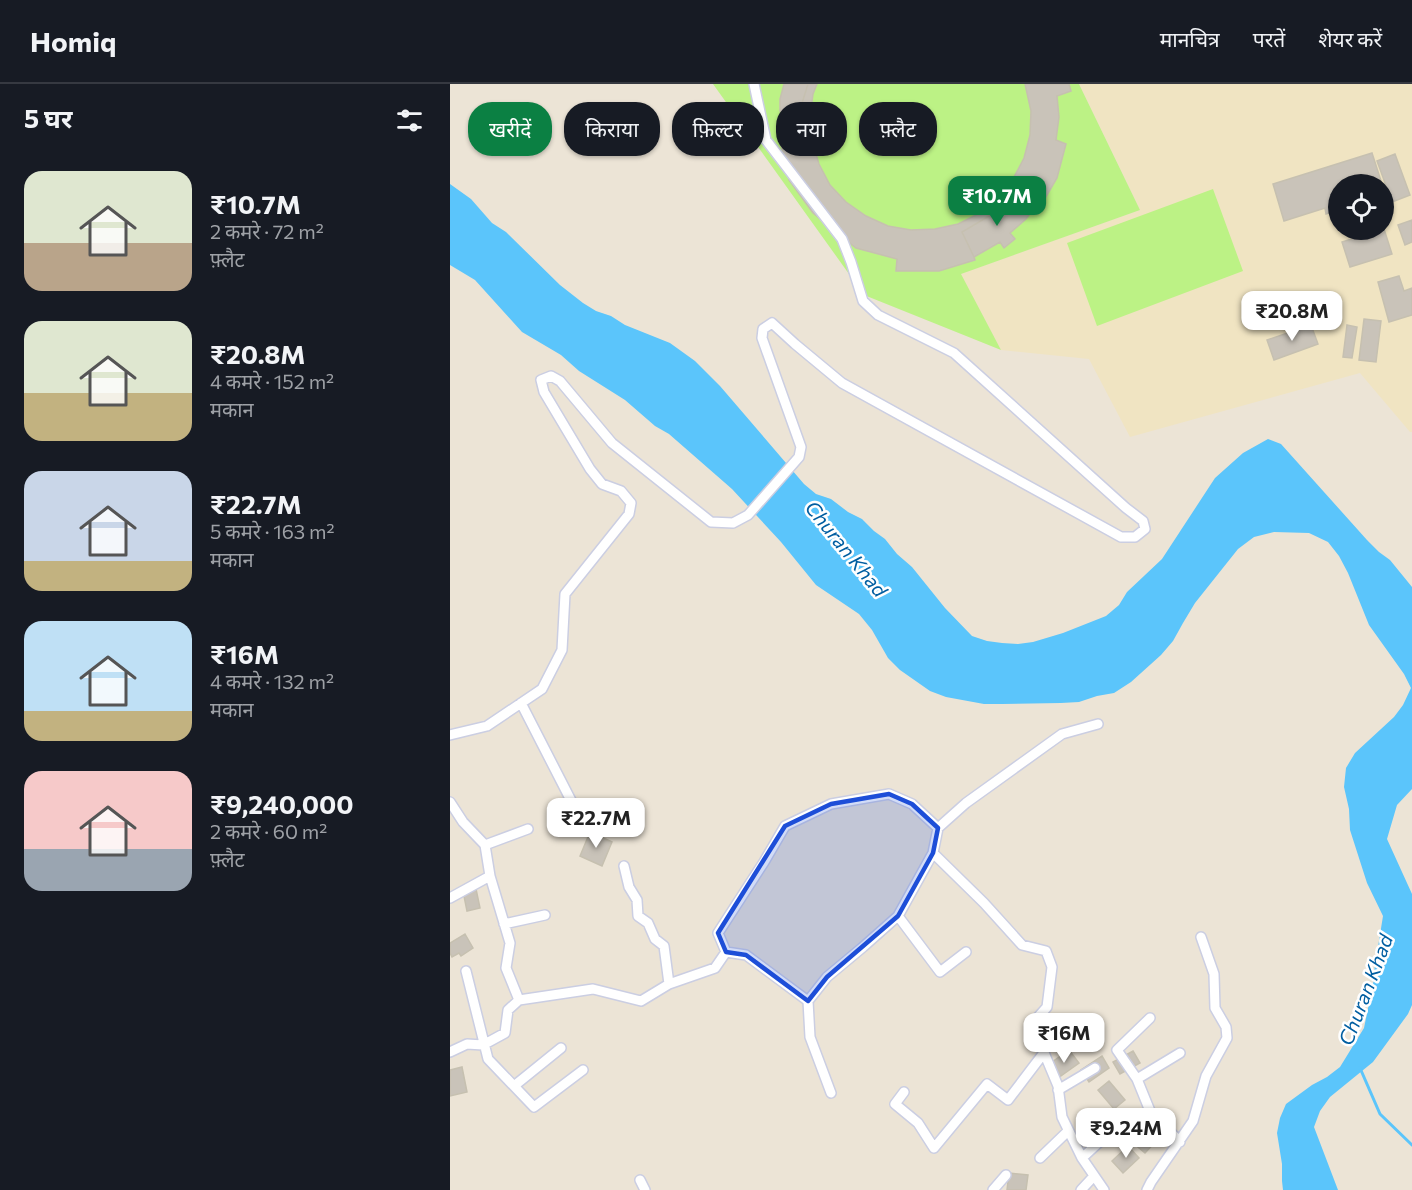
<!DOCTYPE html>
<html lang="hi">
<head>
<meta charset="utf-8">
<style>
	body { margin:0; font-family:Commissioner,"Noto Sans Devanagari",sans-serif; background:#20242c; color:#f1f3f6; height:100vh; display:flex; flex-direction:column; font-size:22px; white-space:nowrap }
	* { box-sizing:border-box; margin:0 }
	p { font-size:20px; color:#9ea1a6 }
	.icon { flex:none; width:33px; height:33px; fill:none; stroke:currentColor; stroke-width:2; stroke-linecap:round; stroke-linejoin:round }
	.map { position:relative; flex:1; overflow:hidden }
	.details { display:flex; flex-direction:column; background:#171b24; width:450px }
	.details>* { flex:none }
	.hud { position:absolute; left:18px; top:18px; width:570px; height:54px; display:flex; gap:12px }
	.fabs { position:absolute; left:878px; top:90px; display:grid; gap:12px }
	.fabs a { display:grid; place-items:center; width:66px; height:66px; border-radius:50%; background:#171b24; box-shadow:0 2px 4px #0004; font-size:30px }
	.price { position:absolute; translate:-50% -51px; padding:0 14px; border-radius:12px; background:#fff; color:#222; font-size:20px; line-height:39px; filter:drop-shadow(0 2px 3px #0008) }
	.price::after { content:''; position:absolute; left:50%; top:36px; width:18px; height:14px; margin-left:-9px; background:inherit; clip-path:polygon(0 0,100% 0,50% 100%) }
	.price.on { background:#0b8043; color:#fff }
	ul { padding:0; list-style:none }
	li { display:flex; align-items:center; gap:18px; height:150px; padding:0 24px }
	li span { display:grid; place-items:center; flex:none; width:168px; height:120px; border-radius:18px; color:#555 }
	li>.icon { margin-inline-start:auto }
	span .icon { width:72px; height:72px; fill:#fffc; stroke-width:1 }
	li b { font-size:26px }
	h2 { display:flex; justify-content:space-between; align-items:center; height:72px; padding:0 24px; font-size:26px }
	.tag { padding:0 21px; border-radius:24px; background:#171b24; box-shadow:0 2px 4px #0004; font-size:21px; line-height:54px }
	.tag.on { background:#0b8043; color:#fff }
	header { display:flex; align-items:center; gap:36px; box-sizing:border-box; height:84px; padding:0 30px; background:#171b24; border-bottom:2px solid #363941 }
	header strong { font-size:28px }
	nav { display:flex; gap:33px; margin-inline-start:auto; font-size:21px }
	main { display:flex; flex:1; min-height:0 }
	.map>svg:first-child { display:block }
	.education { fill:#f0e4c2; fill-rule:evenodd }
	.pitch { fill:#bcf285 }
	.water { fill:#5bc5fb }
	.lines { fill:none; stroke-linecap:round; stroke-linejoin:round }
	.stream { stroke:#5bc5fb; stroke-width:3 }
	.building { fill:#c9c3b9; stroke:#c6c0b0; stroke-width:1.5 }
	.street-casing { stroke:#cbcee2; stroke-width:12 }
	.street { stroke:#fff; stroke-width:9 }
	.marked { fill:#1d4ed8; fill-opacity:0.2; stroke:#1d4ed8; stroke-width:4.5; stroke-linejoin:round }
	.labels { text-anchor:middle; stroke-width:5; stroke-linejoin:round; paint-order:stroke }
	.water-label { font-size:20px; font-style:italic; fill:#005ea1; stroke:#fff }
</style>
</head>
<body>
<header>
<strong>Homiq</strong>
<nav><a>मानचित्र</a><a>परतें</a><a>शेयर करें</a></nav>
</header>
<main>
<section class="details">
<h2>5 घर<svg class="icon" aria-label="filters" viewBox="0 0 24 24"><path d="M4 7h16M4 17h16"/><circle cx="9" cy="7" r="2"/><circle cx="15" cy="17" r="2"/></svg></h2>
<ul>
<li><span style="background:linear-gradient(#dfe7d0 60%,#b9a48a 0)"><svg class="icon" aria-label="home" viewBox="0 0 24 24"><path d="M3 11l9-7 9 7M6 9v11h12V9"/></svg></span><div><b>₹10.7M</b><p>2 कमरे · 72 m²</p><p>फ़्लैट</p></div></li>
<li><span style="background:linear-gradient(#dfe7d0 60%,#c2b280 0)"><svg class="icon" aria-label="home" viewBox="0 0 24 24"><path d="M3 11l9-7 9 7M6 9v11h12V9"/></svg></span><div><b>₹20.8M</b><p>4 कमरे · 152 m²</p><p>मकान</p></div></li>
<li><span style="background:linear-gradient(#c9d6e8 75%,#c2b280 0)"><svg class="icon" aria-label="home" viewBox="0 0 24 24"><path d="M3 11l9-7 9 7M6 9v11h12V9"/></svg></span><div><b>₹22.7M</b><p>5 कमरे · 163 m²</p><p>मकान</p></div></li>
<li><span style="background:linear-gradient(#bfe0f5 75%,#c2b280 0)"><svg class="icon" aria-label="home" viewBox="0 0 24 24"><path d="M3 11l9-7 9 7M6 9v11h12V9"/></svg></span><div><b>₹16M</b><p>4 कमरे · 132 m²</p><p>मकान</p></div></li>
<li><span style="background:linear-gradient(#f6c9c9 65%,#9aa5b1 0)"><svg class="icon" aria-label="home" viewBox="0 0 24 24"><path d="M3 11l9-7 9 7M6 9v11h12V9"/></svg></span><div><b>₹9,240,000</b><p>2 कमरे · 60 m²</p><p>फ़्लैट</p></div></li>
</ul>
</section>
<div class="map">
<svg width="962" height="1106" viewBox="0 0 962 1106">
	<rect width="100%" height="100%" fill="#ece4d6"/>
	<!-- education -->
	<path class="education" d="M629 0H962V348H960L910 289 680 353 639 275 551 266 510 190 690 126ZM888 100H933V146H888Z"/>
	<!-- pitch -->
	<path class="pitch" d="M263 0H629L690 126 511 190 551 266 414 211Z
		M763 105 793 187 647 242 617 159Z"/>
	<!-- water -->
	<path class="water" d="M0 100 21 115 42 139 56 148 110 201 133 219 146 227 161 232 175 241 220 259 245 277 270 302 354 400 366 410 381 415 398 428 412 435 424 447 435 455 447 470 462 483 495 524 522 552 537 557 552 559 568 560 583 558 613 549 656 532 669 521 677 508 712 475 765 394 793 369 818 355 831 360 917 456 929 468 940 476 962 503V705L947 721 937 755 962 810V921L958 930 923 978 880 1013 870 1027 864 1043 888 1106H833L832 1097V1080L827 1049 830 1034 836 1020 862 1001 877 993 890 983 914 944 924 895 925 877 928 863 933 832 917 799 900 746 899 725 894 703 896 684 905 669 944 633 953 621 961 604 954 590 919 541 898 489 889 472 878 458 859 449 824 448 804 453 788 465 745 519 733 539 723 557 711 571 681 598 664 609 647 612 629 618 611 619 552 620H534L496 613 480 607 450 586 438 574 422 546 409 530 366 501 331 458 282 405 219 350 205 342 175 316 129 287 111 271 72 248 25 196 0 181Z"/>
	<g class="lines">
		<!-- stream -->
		<path class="stream" d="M910 984 930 1030 962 1061"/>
	</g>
	<!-- building -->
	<path class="building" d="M334 0H367L363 10 360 33 362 57 369 80 380 101 396 118 416 132 438 142 461 146 485 145 508 140 530 129 548 114 563 95 574 74 580 51 581 27 575 0H619L621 7 607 12 609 33 606 56 616 60 607 94 586 130 582 127 576 135 560 149 565 155 554 164 550 158 524 173 525 176 489 187H446L447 175 406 164 363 129 339 96 331 60 332 27H330V15Z
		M334 0H358L349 29 330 27V15Z
		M922 69 932 100H888V126L876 130 875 124 834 137 823 100Z
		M945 70 960 111 942 118 927 77Z
		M561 110 582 127 576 135 560 149 565 155 554 164 550 158 524 173 512 148 541 131Z
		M962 136V158L955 161 948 141Z
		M934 145 942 170 900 183 892 158Z
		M949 192 954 207 962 204V231L939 238 928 198Z
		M914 235 931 237 926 278 909 276Z
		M861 241 868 260 824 276 817 256Z
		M897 241 907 243 902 274 893 273Z
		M140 748 162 758 152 782 130 772Z
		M26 805 30 824 17 827 13 807Z
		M15 850 23 864 11 872 9 869 2 873 0 869V859Z
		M619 966 629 979 608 994 598 981Z
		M683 967 690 979 670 990 663 978Z
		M652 972 659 984 639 998 631 986Z
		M12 983 17 1008 0 1012V986Z
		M659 997 675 1016 664 1025 648 1006Z
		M697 1042 710 1053 695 1069 683 1059Z
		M678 1062 689 1074 673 1089 662 1077Z
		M559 1089 578 1091 576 1106H557Z"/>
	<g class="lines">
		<!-- street casing -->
		<g class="street-casing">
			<path id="street" d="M71 619 130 734
				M0 651 37 642 92 605 112 566 115 510 179 430 181 419 171 407 152 400 140 385 94 308 91 296 101 292 110 297 162 359 261 438 283 439 298 431 349 373 351 363 312 254 313 245 322 239 345 260 392 299 671 453H685L695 445 693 437 676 424 504 269 428 231 413 217 401 178 392 155 316 56 304 0
				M0 718 13 738 35 761 40 792 60 859 56 884 69 916
				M35 761 78 745
				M483 769 488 744 516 719 612 650 648 640
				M174 782 179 803 187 816 188 832 198 839 205 855 214 862 219 900
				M0 814 40 792
				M448 832 490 888 516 868
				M54 840 95 831
				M276 868 268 849 314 778 335 742 381 720 439 710 462 720 488 744
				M16 887 38 975 84 1023 133 986
				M358 917 360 953 381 1009
				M700 934 667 966 687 995 700 1027 730 1058
				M0 968 17 960 33 961 55 949 58 926 69 916 143 905 191 917 219 900 265 884 276 868 296 871 358 917 377 893 413 863 448 832 483 769 534 819 572 861 596 867 602 883 597 923 582 940 608 1002 612 1033 632 1074 654 1106
				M687 995 730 969
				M64 1002 111 964
				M608 1006 645 984
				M454 1008 445 1020 468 1039 484 1064 537 1000 558 1016 593 970
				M590 1074 618 1047
				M632 1074 659 1049 700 1027
				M190 1096 195 1106
				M543 1106 556 1091
				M631 1106 644 1092
				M697 1106 701 1098 743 1037 756 992 777 954 776 943 765 924 764 890 751 853"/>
		</g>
		<!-- street -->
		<use href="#street" class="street"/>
	</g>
	<!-- marked area -->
	<path class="marked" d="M439 710 462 720 488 744 483 769 448 832 377 893 358 917 296 871 276 868 268 849 335 742 381 720Z"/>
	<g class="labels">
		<!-- water labels -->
		<g class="water-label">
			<text transform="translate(396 465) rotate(51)" y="7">Churan Khad</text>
			<text transform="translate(916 906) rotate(-69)" y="7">Churan Khad</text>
		</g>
	</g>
</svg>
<div class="fabs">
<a><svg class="icon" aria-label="locate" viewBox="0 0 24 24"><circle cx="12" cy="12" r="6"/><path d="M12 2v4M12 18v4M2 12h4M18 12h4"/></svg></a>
</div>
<b class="price on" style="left:547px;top:143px">₹10.7M</b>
<b class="price" style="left:842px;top:258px">₹20.8M</b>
<b class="price" style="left:146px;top:765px">₹22.7M</b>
<b class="price" style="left:614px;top:980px">₹16M</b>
<b class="price" style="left:676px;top:1075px">₹9.24M</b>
<div class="hud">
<a class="tag on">खरीदें</a>
<a class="tag">किराया</a>
<a class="tag">फ़िल्टर</a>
<a class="tag">नया</a>
<a class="tag">फ़्लैट</a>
</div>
</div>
</main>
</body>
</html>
